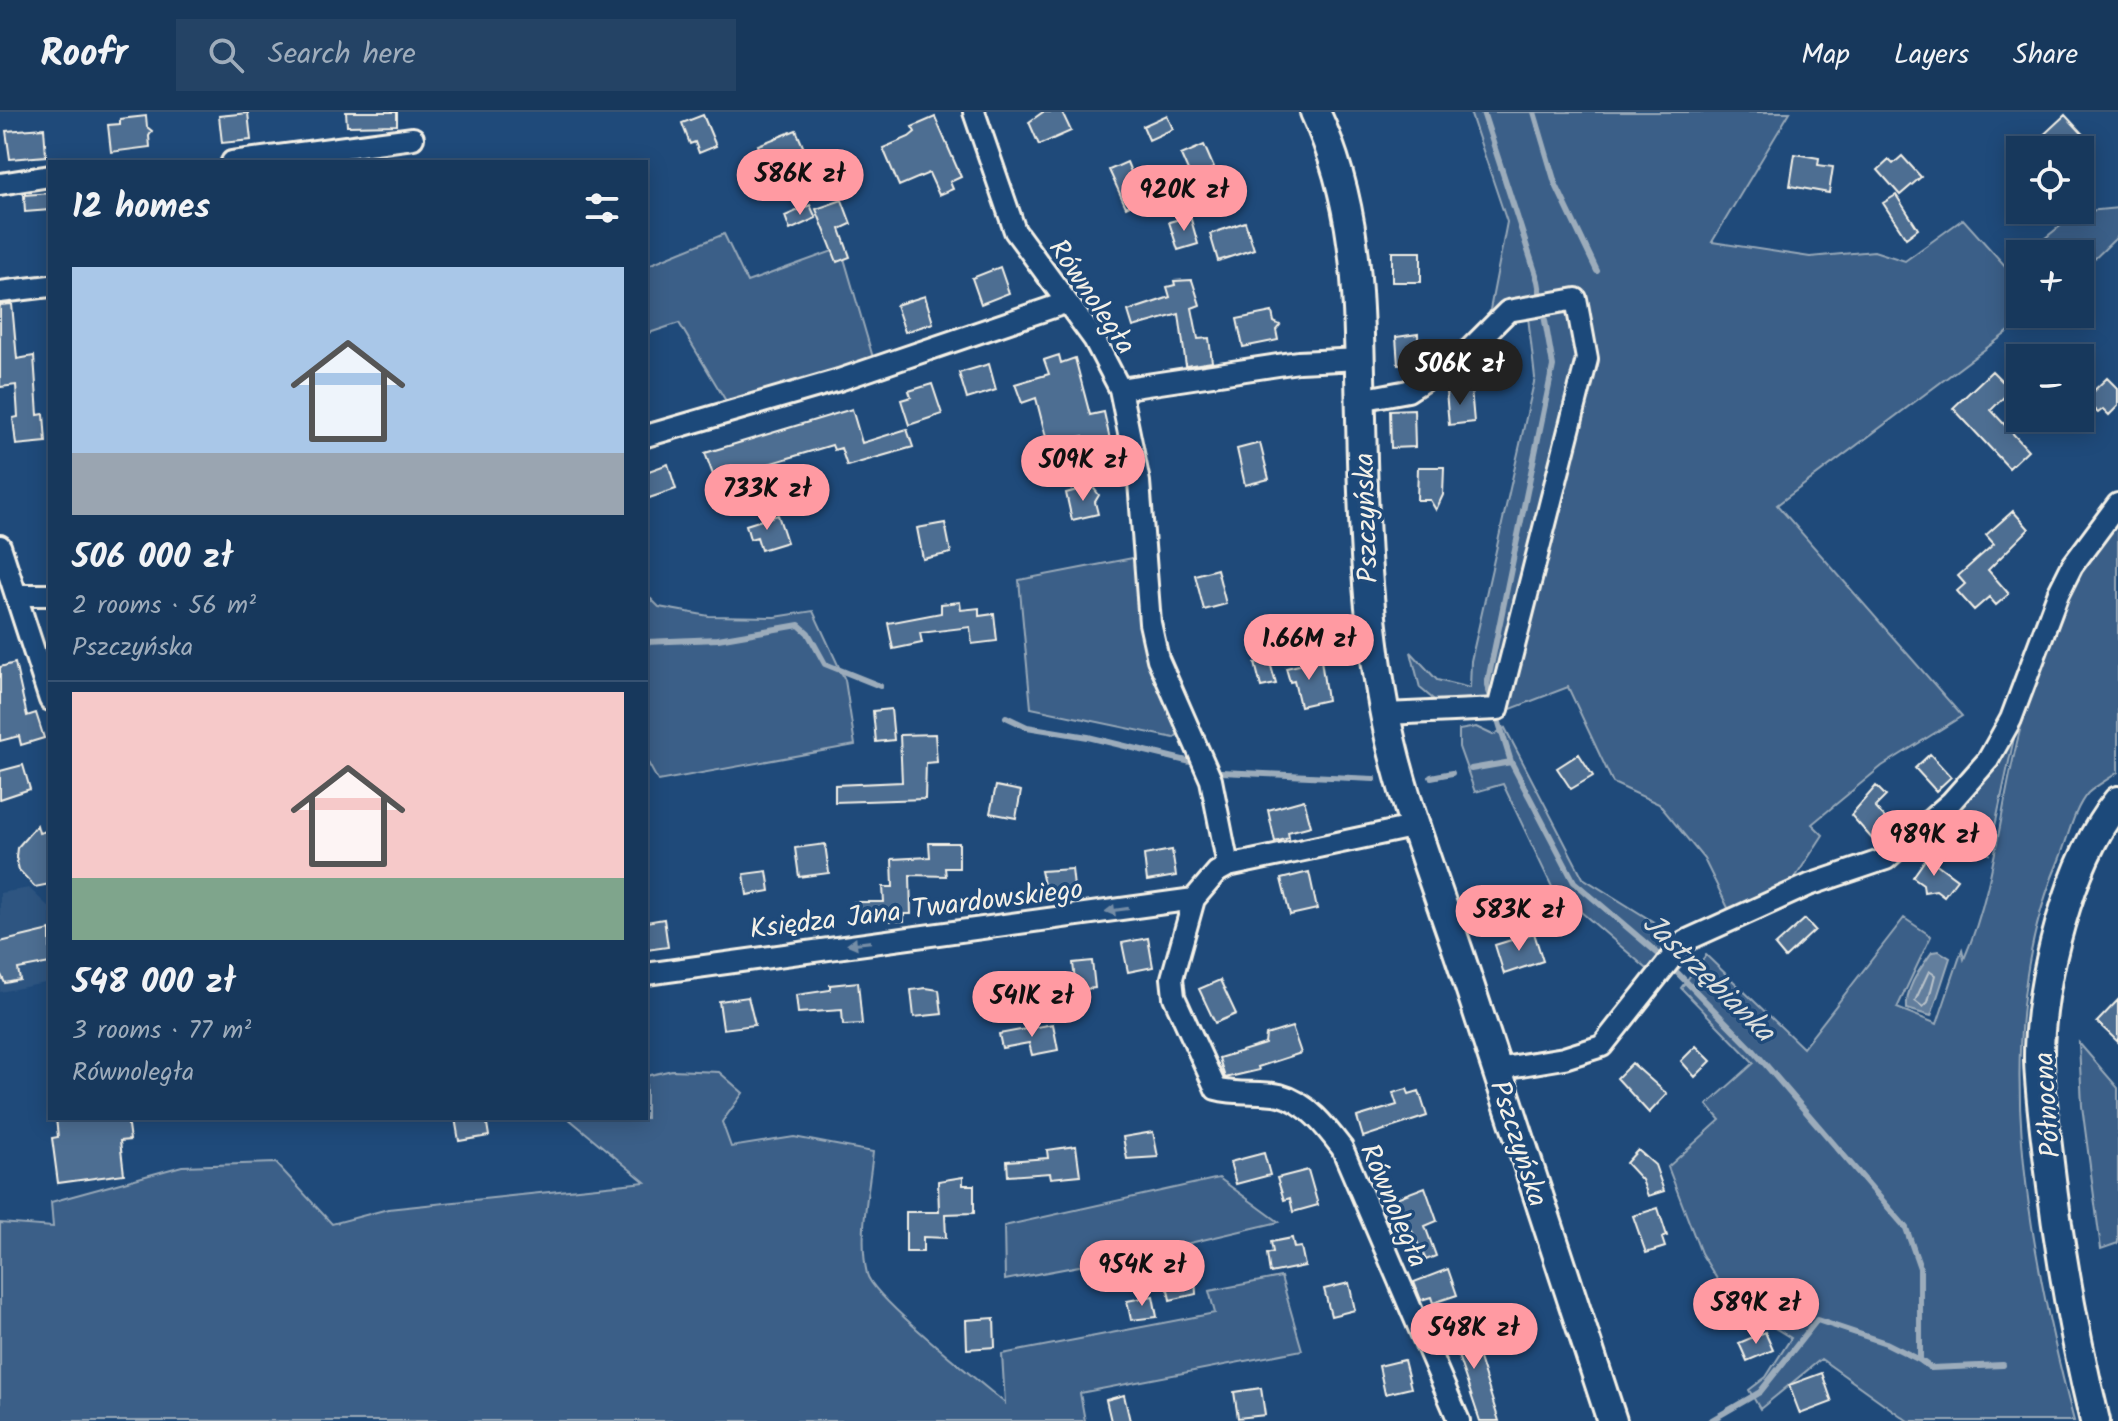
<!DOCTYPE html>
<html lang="en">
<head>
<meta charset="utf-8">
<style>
	body { margin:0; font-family:Kalam,sans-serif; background:#244365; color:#f1f3f6; height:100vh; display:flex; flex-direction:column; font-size:30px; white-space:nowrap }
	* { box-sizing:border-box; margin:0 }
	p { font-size:26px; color:#9eacbb }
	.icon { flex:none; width:44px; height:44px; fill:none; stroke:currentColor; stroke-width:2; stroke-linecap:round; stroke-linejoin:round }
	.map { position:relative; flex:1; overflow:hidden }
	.side { position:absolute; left:48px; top:48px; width:600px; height:960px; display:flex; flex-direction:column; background:#17385c; border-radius:0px; box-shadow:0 4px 20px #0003,0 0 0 2px #365272 }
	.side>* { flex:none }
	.tools { position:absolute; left:2006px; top:24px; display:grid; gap:16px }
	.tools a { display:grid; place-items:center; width:88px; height:88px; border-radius:0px; background:#17385c; box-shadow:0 4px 20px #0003,0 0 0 2px #365272; font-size:40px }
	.price { position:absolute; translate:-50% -68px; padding:0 18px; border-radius:28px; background:#ff9aa2; color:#111; font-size:26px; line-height:52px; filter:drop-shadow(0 2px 4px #0008) }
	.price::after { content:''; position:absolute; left:50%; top:48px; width:24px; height:18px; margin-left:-12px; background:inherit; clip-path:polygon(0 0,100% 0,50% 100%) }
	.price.active { background:#222; color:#fff }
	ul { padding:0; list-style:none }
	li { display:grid; align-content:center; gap:16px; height:424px; padding:0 24px }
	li+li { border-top:2px solid #365272 }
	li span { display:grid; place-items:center; height:248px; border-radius:0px; color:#555 }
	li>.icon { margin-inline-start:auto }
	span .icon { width:144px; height:144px; fill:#fffc; stroke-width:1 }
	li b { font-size:34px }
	h2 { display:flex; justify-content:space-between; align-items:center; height:96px; padding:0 24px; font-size:34px }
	header { display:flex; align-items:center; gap:48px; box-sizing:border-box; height:112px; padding:0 40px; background:#17385c; border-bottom:2px solid #365272 }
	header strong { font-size:38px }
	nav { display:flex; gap:44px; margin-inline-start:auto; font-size:28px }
	.search { width:560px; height:72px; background:#244365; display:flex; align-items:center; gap:20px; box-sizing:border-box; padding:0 28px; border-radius:0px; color:#9eacbb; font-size:30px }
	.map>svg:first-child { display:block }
	.built { fill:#2d5581 }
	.green { fill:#3a5f88; stroke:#97a8b8; stroke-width:2 }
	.water { fill:#627e9d; stroke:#9cacbb; stroke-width:2 }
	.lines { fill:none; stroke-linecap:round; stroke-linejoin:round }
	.shore { stroke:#bac3ca; stroke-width:2 }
	.stream { stroke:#9cacbb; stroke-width:6 }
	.building { fill:#4d6e92; stroke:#f4f1e8; stroke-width:2 }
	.street-casing { stroke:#f4f1e8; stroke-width:26 }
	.secondary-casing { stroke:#f4f1e8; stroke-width:34 }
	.street { stroke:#1f4a7a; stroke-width:20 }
	.secondary { stroke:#1f4a7a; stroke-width:28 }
	.oneway { fill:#748da6 }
	.labels { text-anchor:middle; stroke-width:7; stroke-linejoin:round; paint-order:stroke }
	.street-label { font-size:28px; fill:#f4f1e8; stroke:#1f4a7a }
	.water-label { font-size:30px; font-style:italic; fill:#dee0dd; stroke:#1f4a7a }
</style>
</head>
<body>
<header>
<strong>Roofr</strong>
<div class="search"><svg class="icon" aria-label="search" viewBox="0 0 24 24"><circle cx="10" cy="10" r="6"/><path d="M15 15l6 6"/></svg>Search here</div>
<nav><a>Map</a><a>Layers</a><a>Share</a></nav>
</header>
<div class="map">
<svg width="2118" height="1309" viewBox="0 0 2118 1309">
	<rect width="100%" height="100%" fill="#1f4a7a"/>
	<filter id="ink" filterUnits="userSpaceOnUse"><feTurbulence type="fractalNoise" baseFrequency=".0125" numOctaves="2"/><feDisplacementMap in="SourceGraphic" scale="16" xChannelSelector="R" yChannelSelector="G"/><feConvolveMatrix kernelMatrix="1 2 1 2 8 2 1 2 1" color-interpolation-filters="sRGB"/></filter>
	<g filter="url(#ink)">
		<!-- built -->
		<path class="built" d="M29 776 50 796V870L0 880V781Z"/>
		<!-- green -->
		<path class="green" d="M1470 0H1790L1712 130 1810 145 1874 139 1905 149 1963 107 2007 156 2020 146V202H2032L1777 393 1962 604 1882 654 1812 712 1823 723 1791 772 1730 800 1704 747 1659 692 1613 671 1568 575 1498 602 1439 592 1420 576 1411 540 1437 568 1470 576 1471 549 1535 266 1527 196 1488 208 1507 110Z
			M2118 96V124L2080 161V142H2025L2078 100Z
			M724 122 747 170 841 136 874 249 726 289 679 211 646 222V154Z
			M2118 407V660C2109 667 2097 673 2088 681 2074 696 2067 729 2059 748 1986 918 2028 1136 2074 1309H1908L1821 1247 1760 1297 1749 1278 1766 1265 1791 1226 1730 1188 1701 1141 1668 1055 1720 1008 1707 993 1754 951 1681 876 1706 843 1803 936 1904 806 1931 824 1897 896 1937 912 1962 838 1964 847C1995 776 2000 696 2019 622 2029 580 2056 496 2078 461 2090 443 2105 425 2118 407Z
			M1138 445 1145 536 1182 618 1174 626 1031 596 1019 468Z
			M646 482 659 495 709 504 775 505 813 499 845 568 855 633 658 669 646 647Z
			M1476 615 1493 623 1505 616 1583 766 1681 827 1653 862 1552 775 1503 672 1475 680 1459 635V618Z
			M2016 617 1989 742 1935 717Z
			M2079 931 2118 976V1131L2101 1137 2082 994Z
			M672 958 719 960 743 981 722 1010 731 1035 794 1025 873 1040C869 1078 858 1124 867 1162 872 1185 981 1271 1005 1291L1002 1242 1215 1201 1209 1179 1281 1165 1302 1238 1080 1281 1085 1309H0V1111L53 1115 51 1090 182 1054 276 1051 332 1112 388 1097 645 1070 568 1006H646V964Z
			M1219 1066 1279 1110 1143 1142 1005 1168 1004 1114Z"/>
		<!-- water -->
		<path class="water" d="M1939 839 1950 846 1931 904 1907 897C1905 876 1920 857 1932 840Z"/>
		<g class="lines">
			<!-- shore -->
			<path class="shore" d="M1929 859 1935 863 1928 890 1923 895 1915 889Z"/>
			<!-- stream -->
			<path class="stream" d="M1483 0 1538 169 1553 254 1487 573 1493 591
				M1534 0 1555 71 1597 159
				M646 530 718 527 799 513 808 521 825 552 880 574
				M1496 601 1511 650 1574 770 1662 845 1753 938 1906 1116 1920 1156V1248L1931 1256 2003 1253
				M1006 605 1027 615 1088 625 1195 651
				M1471 657 1511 650
				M1221 660 1374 667
				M1431 665 1452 661
				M1710 1309 1760 1280 1817 1208 1886 1231 1920 1248"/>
		</g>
		<!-- building -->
		<path class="building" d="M346 0H397V13L347 14Z
			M1043 0H1062L1071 19 1039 33 1029 10Z
			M248 1 251 28 222 31 219 4Z
			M703 3 716 34 699 41 695 30 690 32 682 11Z
			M1167 3 1173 17 1149 28 1143 14Z
			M2065 3 2090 30 2081 38H2047L2038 28Z
			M146 4 147 15 152 19 149 24 150 35 111 40 108 13 120 12V7Z
			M935 5 961 65 950 70 953 77 939 83 929 61 899 74 883 36 909 25 915 20 912 15Z
			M44 16 46 44 10 47 6 19Z
			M796 18 805 39 766 54 758 33Z
			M1204 33 1214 56 1191 66 1181 43Z
			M1795 42 1819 46 1818 53 1833 55 1829 81 1790 74Z
			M1902 44 1921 65 1900 83 1878 58 1889 48 1893 52Z
			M1127 50 1142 87 1126 95 1109 58Z
			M50 81V98L25 100 24 83Z
			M1896 83 1918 117 1906 126 1883 91Z
			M842 88 851 112 840 117 850 145 837 150 816 97Z
			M810 93 816 106 790 118 785 104Z
			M1190 104 1198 132 1178 138 1169 110Z
			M1245 110 1254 137 1218 149 1210 122Z
			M1392 140H1421V170H1392Z
			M1000 155 1009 181 981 192 972 166Z
			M1192 168 1200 193 1192 196 1198 227 1209 226 1212 250 1186 254 1179 202 1133 215 1128 199 1170 185 1167 175 1175 173 1174 169Z
			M925 184 933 211 905 220 896 193Z
			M12 192 17 247 34 244 38 303 44 302 46 330 16 333 13 306 18 305 16 273 0 275V193Z
			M1272 200 1274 210 1280 213 1276 218 1278 228 1243 235 1237 207Z
			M1418 222 1419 251 1398 253 1396 225Z
			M1059 243 1061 251 1075 246 1090 303 1104 300 1110 328 1085 334 1083 324 1048 333 1036 286 1022 291 1015 272 1049 262 1044 248Z
			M989 252 996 278 967 287 959 261Z
			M1992 259 2011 278 1991 298 2028 338 2009 356 1953 296Z
			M2107 266 2118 277V294L2109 303 2103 297 2098 301 2084 288Z
			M932 272 942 302 909 313 901 288 911 285 909 279Z
			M1471 277 1474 310 1449 313 1446 280Z
			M852 297 862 331 907 317 913 335 847 354 841 336 834 338 832 333 715 368 705 341Z
			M1414 297 1415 335 1391 336 1390 298Z
			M1260 331 1269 367 1245 373 1237 337Z
			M668 352 676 377 646 387V360Z
			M1418 355H1444L1443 383 1436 398 1430 388H1417Z
			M1092 374 1099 383 1095 390 1098 402 1072 408 1066 381Z
			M2013 399 2029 417 1988 458 2009 482 1996 493 1989 485 1974 498 1957 479 1965 472 1958 464 1994 432 1986 423Z
			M778 403 787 430 761 438 757 425 750 427 746 413Z
			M945 411 951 441 923 447 917 416Z
			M1217 457 1226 492 1204 498 1195 463Z
			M960 490 961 498 979 496V504L994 502 997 529 972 532 970 515 920 521 922 531 893 537 888 511 941 501V492Z
			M1269 547 1276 572 1261 575 1255 551Z
			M1321 548 1327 588 1300 594 1294 569 1290 570 1286 556Z
			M15 551 27 604 36 601 44 626 21 633 19 624 0 629V555Z
			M891 597 894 628 876 630 873 599Z
			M935 622 937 650 926 651 925 687 835 690V673L902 670 900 623Z
			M1579 642 1593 664 1571 677 1557 656Z
			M1930 642 1951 665 1936 679 1915 656Z
			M23 653 30 677 0 687V659Z
			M996 674 1021 679 1016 706 990 701Z
			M1876 674 1886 684 1875 695 1892 714 1874 729 1851 703Z
			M1304 688 1311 714 1288 720 1289 726 1275 730 1268 698Z
			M37 713 39 721 50 718V772L35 775 19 758 16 745 17 736Z
			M929 731H959V756H945L946 764 910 763 911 802H904V809H890V804L854 805V790H884L883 775H893L892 747 930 745Z
			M825 732 829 761 799 765 795 736Z
			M1172 738 1176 764 1147 769 1144 743Z
			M1927 745 1957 767 1944 784 1936 778 1924 780 1923 772 1913 765Z
			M1072 757 1075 784 1047 786 1041 759Z
			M767 759 770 779 747 783 744 762Z
			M1309 760 1317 797 1290 803 1281 767Z
			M664 807 668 835 646 838V810Z
			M1805 807 1815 818 1785 846 1775 834Z
			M50 818V851L18 857 20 868 5 871 0 861V830Z
			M1534 821 1543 849 1504 862 1495 833Z
			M1148 826 1153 855 1128 860 1122 831Z
			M1092 849 1095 876 1076 878 1073 851Z
			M1220 868 1236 902 1215 911 1199 877Z
			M858 870 862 912 843 913 842 898 798 901 796 883 830 878V873Z
			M926 876 939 878 942 902 914 905 911 878Z
			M748 885 755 913 723 917 719 889Z
			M2118 888V930L2097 910Z
			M1053 912 1058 938 1032 943 1029 931 1002 936 999 922Z
			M1292 915 1301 941 1258 955 1259 958 1225 966 1219 946 1265 932 1266 923Z
			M1696 934 1711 949 1695 965 1681 949Z
			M1632 951 1667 982 1649 1001 1617 966Z
			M1407 977 1409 982 1419 979 1427 1004 1363 1025 1357 1005 1397 993 1393 981Z
			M56 1006H127L130 1028 120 1029 124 1062 58 1071 52 1026 58 1025Z
			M455 1006H486L489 1024 459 1029Z
			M1153 1020 1158 1045 1127 1047 1123 1025Z
			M1076 1034 1080 1063 1051 1066 1050 1061 1008 1064 1007 1049 1048 1046 1047 1038Z
			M1638 1038 1655 1053 1664 1079 1648 1084 1642 1068 1626 1051Z
			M1264 1041 1270 1063 1236 1072 1230 1050Z
			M1308 1058 1318 1093 1293 1100 1290 1086 1284 1088 1277 1066Z
			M963 1065V1073H974V1101L945 1102 946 1126 923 1125V1140H906V1100H939L938 1069Z
			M1425 1075 1437 1109 1425 1114 1436 1144 1426 1148 1409 1113 1391 1118 1383 1091Z
			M1658 1096 1667 1124 1662 1126 1665 1135 1646 1141 1633 1104Z
			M1292 1126 1294 1136 1301 1135 1305 1154 1270 1161 1267 1142 1273 1140 1271 1130Z
			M1194 1151 1196 1182 1170 1188 1164 1157Z
			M1448 1157 1457 1183 1433 1191 1431 1185 1421 1188 1414 1170Z
			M1349 1171 1355 1198 1331 1204 1324 1177Z
			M1153 1184 1157 1205 1131 1208 1127 1189Z
			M994 1206 995 1235 967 1237 966 1208Z
			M1474 1212 1483 1238 1477 1240 1499 1309H1480L1450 1220Z
			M1765 1220 1773 1238 1747 1249 1739 1231Z
			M1404 1248 1411 1276 1385 1282 1379 1254Z
			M1822 1261 1832 1290 1800 1302 1789 1273Z
			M1261 1276 1265 1303 1238 1306 1234 1280Z
			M1124 1283 1130 1309H1111L1106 1288Z"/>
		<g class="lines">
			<!-- street casing -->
			<g class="street-casing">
				<path id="street" d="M974 0 1015 119 1094 227 1120 277 1139 370 1150 511 1158 547 1211 668 1228 754 1217 760 1194 787 1172 866 1174 885 1216 977C1237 983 1259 979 1280 983 1307 990 1326 1015 1342 1036L1459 1309
					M232 50 413 26
					M0 72 50 64
					M0 180 50 174
					M1120 277 1298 250 1361 247
					M1360 288 1408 279 1466 241 1508 199 1576 187 1587 247 1498 597 1385 602
					M646 324 839 268 1065 191
					M0 434 50 588
					M18 483H50
					M1228 754 1417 714
					M646 862 1194 787
					M1497 957 1564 946 1602 934 1685 829 1809 773 1886 747 1951 690 1988 648 2011 607 2058 482 2072 454 2118 392"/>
			</g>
			<!-- secondary casing -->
			<g class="secondary-casing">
				<path id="secondary" d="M1315 0C1362 100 1358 198 1361 306 1363 404 1366 500 1384 597 1400 685 1436 772 1464 857 1513 1008 1562 1159 1612 1309
					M2095 1309C2074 1223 2059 1138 2049 1051 2045 1017 2040 982 2039 948 2038 873 2070 747 2118 689"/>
			</g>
			<!-- street -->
			<use href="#street" class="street"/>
			<!-- secondary -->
			<use href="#secondary" class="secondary"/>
		</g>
		<!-- one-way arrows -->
		<defs><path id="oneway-solid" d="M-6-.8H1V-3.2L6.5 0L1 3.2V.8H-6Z" transform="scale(2)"/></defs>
		<g class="oneway">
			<use href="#oneway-solid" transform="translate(1117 798) rotate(172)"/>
			<use href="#oneway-solid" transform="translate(859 831) rotate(173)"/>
		</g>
	</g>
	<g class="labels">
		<!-- street labels -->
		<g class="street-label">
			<text transform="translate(1093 184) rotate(56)" y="10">Równoległa</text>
			<text transform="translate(1365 406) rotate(-92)" y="10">Pszczyńska</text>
			<text transform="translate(916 796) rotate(-7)" y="10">Księdza Jana Twardowskiego</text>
			<text transform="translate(2046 993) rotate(-94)" y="10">Północna</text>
			<text transform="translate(1520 1031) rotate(72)" y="10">Pszczyńska</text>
			<text transform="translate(1395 1093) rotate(67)" y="10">Równoległa</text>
		</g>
		<!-- water labels -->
		<g class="water-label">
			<text transform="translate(1709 865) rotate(44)" y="10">Jastrzębianka</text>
		</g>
	</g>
</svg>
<div class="tools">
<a><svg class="icon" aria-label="locate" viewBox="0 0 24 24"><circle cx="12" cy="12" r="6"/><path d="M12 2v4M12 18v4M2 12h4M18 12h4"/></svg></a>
<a>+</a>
<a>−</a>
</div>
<b class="price" style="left:800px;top:105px">586K zł</b>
<b class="price" style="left:1184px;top:121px">920K zł</b>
<b class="price active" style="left:1460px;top:295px">506K zł</b>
<b class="price" style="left:1083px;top:391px">509K zł</b>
<b class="price" style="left:767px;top:420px">733K zł</b>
<b class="price" style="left:1309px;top:570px">1.66M zł</b>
<b class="price" style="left:1934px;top:766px">989K zł</b>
<b class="price" style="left:1519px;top:841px">583K zł</b>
<b class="price" style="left:1032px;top:927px">541K zł</b>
<b class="price" style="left:1142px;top:1196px">954K zł</b>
<b class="price" style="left:1756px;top:1234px">589K zł</b>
<b class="price" style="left:1474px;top:1259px">548K zł</b>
<section class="side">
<h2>12 homes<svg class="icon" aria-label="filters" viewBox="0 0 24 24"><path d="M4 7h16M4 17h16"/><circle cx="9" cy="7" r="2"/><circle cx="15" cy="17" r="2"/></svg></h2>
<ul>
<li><span style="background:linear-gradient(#a9c7e8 75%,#9aa5b1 0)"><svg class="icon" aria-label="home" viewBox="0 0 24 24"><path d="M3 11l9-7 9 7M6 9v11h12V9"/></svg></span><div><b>506 000 zł</b><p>2 rooms · 56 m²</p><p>Pszczyńska</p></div></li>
<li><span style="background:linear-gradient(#f6c9c9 75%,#7fa58c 0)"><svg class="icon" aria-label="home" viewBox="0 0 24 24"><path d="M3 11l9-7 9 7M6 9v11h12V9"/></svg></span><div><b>548 000 zł</b><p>3 rooms · 77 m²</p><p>Równoległa</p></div></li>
</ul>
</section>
</div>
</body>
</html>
